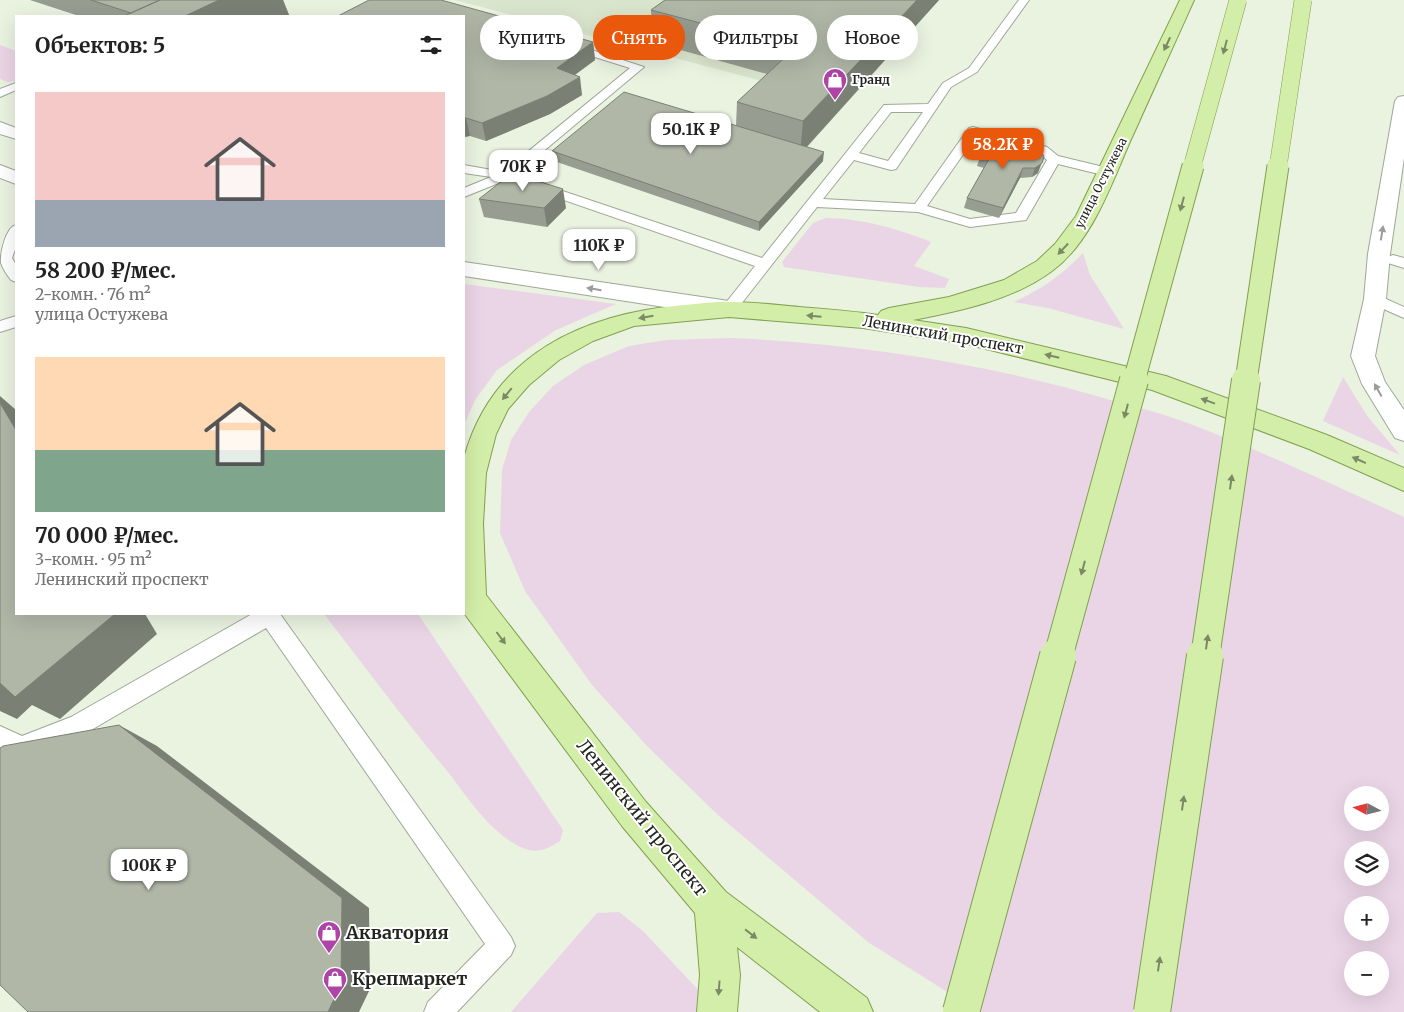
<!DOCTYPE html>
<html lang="ru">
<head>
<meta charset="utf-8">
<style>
	body { margin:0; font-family:Merriweather,serif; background:#f2f2f2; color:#222; height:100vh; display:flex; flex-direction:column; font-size:19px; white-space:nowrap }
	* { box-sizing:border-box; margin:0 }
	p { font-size:16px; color:#767676 }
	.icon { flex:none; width:28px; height:28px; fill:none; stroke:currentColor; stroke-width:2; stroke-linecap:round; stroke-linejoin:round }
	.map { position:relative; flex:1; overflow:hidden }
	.panel { position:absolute; left:15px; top:15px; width:450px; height:600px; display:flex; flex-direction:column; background:#fff; border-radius:0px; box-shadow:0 5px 20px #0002 }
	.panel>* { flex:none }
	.banner { position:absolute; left:480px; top:15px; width:475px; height:45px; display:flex; gap:10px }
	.needle { width:32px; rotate:277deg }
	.fabs { position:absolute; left:1344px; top:786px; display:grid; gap:10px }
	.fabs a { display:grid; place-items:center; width:45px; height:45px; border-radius:50%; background:#fff; box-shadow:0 5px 20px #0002; font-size:25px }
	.price { position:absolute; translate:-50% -42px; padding:0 11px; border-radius:10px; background:#fff; color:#222; font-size:16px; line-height:32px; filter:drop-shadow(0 1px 2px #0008) }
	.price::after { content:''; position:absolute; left:50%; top:30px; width:15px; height:11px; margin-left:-8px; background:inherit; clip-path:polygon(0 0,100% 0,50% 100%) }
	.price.selected { background:#ea580c; color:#fff }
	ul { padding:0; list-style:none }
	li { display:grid; align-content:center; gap:10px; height:265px; padding:0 20px }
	li span { display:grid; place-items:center; height:155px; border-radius:0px; color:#555 }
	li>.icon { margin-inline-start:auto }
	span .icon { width:90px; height:90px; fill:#fffc; stroke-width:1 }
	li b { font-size:21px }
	h2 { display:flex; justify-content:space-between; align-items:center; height:60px; padding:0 20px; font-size:21px }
	.pill { padding:0 18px; border-radius:22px; background:#fff; box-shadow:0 5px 20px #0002; font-size:18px; line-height:45px }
	.pill.selected { background:#ea580c; color:#fff }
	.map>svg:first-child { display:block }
	.built { fill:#dae5cd }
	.green { fill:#ead5e6; fill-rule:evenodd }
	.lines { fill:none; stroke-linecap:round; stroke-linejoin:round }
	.lane-casing { stroke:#a0a797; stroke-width:2 }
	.secondary-casing { stroke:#a0a797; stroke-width:2 }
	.primary-casing { stroke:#82a052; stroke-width:2 }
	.lane { fill:#fff; fill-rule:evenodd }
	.secondary { fill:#fff; fill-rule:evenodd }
	.primary { fill:#d3eea8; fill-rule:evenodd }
	.primary-bridge-far3-casing { stroke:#82a052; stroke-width:18; stroke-linecap:butt }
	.primary-bridge-far2-casing { stroke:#82a052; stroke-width:23; stroke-linecap:butt }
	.primary-bridge-far1-casing { stroke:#82a052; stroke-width:30; stroke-linecap:butt }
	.primary-bridge-casing { stroke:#82a052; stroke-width:38; stroke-linecap:butt }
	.primary-bridge-far3 { stroke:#d3eea8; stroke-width:17 }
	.primary-bridge-far2 { stroke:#d3eea8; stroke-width:21 }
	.primary-bridge-far1 { stroke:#d3eea8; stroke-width:28 }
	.primary-bridge { stroke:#d3eea8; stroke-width:36 }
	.wall { fill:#979d90 }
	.shaded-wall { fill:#7b8075 }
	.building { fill:#b0b7a7; stroke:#7b8075 }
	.oneway { fill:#7b8a64 }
	.oneway2 { fill:#9c9d9a }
	.labels { text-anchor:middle; stroke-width:4; stroke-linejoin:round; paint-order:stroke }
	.far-poi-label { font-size:12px; font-weight:bold; fill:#23251f; stroke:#fff; text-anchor:start }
	.far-street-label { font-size:12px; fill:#23251f; stroke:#fff }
	.street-label { font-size:15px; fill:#23251f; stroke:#fff }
	.near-street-label { font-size:18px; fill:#23251f; stroke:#fff }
	.near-poi-label { font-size:18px; font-weight:bold; fill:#23251f; stroke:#fff; text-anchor:start }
</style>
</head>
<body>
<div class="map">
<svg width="1404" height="1012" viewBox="0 0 1404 1012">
	<rect width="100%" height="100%" fill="#eaf2e0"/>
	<!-- built -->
	<path class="built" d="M455 0H874L785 87Z"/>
	<!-- green -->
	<path class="green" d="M0 45 16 51V81L7 82 0 79Z
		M826 218C860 218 899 229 931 242L914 266 949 279 945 288 919 287 784 267 782 262 813 223Z
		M1083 253 1090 275 1124 329 1048 308 1014 302C1042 289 1062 275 1083 253Z
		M464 284 616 304 556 330 497 370 475 400 464 425Z
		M731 338C861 344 992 364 1117 402 1139 408 1161 413 1182 421 1258 449 1331 484 1404 517V1012H979L868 942 718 815 648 747 592 685 525 591 500 533 502 470 511 440 529 412 553 386 584 365 629 346 666 340ZM1352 795H1380V822H1352ZM1352 850H1380V878H1352ZM1352 905H1380V932H1352ZM1352 960H1380V988H1352Z
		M1343 377 1368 417 1400 455 1323 421Z
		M324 614H418L563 830 560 841C551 847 540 853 529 850 496 841 468 798 448 772 405 721 365 667 324 614Z
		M619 912 643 931 719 1012H511L597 913Z"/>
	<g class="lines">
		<!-- lane casing -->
		<g class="lane-casing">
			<path id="lane" d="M1019 0H1029L977 72 951 87 896 169 891 170 854 160 823 199 915 204 969 128 973 127 1047 147 1058 156 1112 169 1113 172 1107 176 1058 164 1026 220 970 227 918 212 817 207 734 313H724L721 309 755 266 506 180 464 197V188L491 177 464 173V165L503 172 630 68 566 48V44L570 43 644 67 515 175 762 258 884 105 928 104 943 83 969 68ZM891 112H923L888 161 859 153ZM976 136 1039 153 1047 160 1016 213 970 219 927 206Z
				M16 83V90L0 97V89Z
				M16 225V247L12 258 16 265V282L11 280C7 275 3 269 1 263 0 253 6 227 16 225Z
				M1393 255 1404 258V268L1388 263 1386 260 1388 257Z
				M1375 294 1404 307V318L1370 303 1367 299Z
				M16 316V327L0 332V321Z
				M252 614H280L511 937 515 946 511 955 457 1012H424L428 1002 485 944 266 628 86 733 21 759 0 749V726L22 736 71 717Z"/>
		</g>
		<!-- secondary casing -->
		<g class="secondary-casing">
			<path id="secondary" d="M1404 96V158L1390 254 1386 299 1375 356 1385 382 1404 410V441L1395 438 1362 384 1351 356 1364 299 1368 254 1395 101 1398 97Z
				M0 122 16 128V139L0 134Z
				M0 165 16 171V184L0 178Z
				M464 262 729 301 737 304 740 309 737 314 729 317 464 276Z"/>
		</g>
		<!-- primary casing -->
		<g class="primary-casing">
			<path id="primary" d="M1180 0H1194C1174 45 1153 90 1133 135 1112 181 1094 240 1052 271 1013 300 960 311 913 320L966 328 1166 376 1327 435 1404 468V491L1309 449 1152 390 966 344 863 328 729 317 634 326 593 341 559 360 529 385 508 409 496 434 486 473 483 523 486 595 646 802 726 892 867 998 873 1012H820L737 947 740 975 737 1012H697L700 975 695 913 622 826 464 613V458C492 354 585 313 685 305 700 304 716 301 731 302 753 302 776 305 799 307 825 309 852 311 878 315L881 311 889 308 949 297 1004 280 1037 261 1055 244 1076 216Z"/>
		</g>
		<!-- lane -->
		<use href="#lane" class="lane"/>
		<!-- secondary -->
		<use href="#secondary" class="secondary"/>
		<!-- primary -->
		<use href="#primary" class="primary"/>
		<!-- primary-bridge-far3 casing -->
		<g class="primary-bridge-far3-casing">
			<path id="primary-bridge-far3" d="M1192 167 1238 0
				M1278 167 1303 0"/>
		</g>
		<!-- primary-bridge-far2 casing -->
		<g class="primary-bridge-far2-casing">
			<path id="primary-bridge-far2" d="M1134 381 1193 166
				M1246 381 1278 166"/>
		</g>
		<!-- primary-bridge-far1 casing -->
		<g class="primary-bridge-far1-casing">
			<path id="primary-bridge-far1" d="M1058 657 1134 380
				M1205 657 1246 380"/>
		</g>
		<!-- primary-bridge casing -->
		<g class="primary-bridge-casing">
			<path id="primary-bridge" d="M961 1012 1058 656
				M1152 1012 1205 656"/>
		</g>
		<!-- primary-bridge-far3 -->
		<use href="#primary-bridge-far3" class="primary-bridge-far3"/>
		<!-- primary-bridge-far2 -->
		<use href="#primary-bridge-far2" class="primary-bridge-far2"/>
		<!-- primary-bridge-far1 -->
		<use href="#primary-bridge-far1" class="primary-bridge-far1"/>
		<!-- primary-bridge -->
		<use href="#primary-bridge" class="primary-bridge"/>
	</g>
	<!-- wall -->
	<path class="wall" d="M30 0H283L289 15 286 16H79Z
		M665 0H939L807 147 823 161 759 231 554 161 552 151 736 126 737 102 767 74 652 42 651 10Z
		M464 16 593 42 595 60 575 75 582 95 550 114 486 141 470 136 464 137Z
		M1033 146 1038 173 1032 177 1020 178 999 218 964 208 967 198 984 168 977 166 980 157Z
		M479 199 566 208 547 227 484 217Z"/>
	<!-- shaded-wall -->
	<path class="shaded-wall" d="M202 0H283L289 15 286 16H167Z
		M917 0H939L800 154 803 121Z
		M593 42 595 60 559 86 557 68Z
		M580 77 582 95 550 114 486 141 482 123Z
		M464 118H466L470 136 464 137Z
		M824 152 823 161 759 231V222Z
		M1044 157 1038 173 1032 177 1035 168Z
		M1023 168 1020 178 999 218 1003 208Z
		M563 189 566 208 547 227 544 208Z
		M0 396 16 410V430L0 403Z
		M115 614H145L157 634 60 719 32 705 17 719 0 711V680Z
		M119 725 157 746 369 908 370 989 359 1012H328Z"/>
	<!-- building -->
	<path class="building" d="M91 0H160L131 13Z
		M160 0H219L185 16H124Z
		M369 0H441L593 42 557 68 580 77 547 96 482 123 466 118H464V16H338Z
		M665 0H917L803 121 737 102 795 48 651 10Z
		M624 92 824 152 759 222 552 151Z
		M993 135 1033 146 1041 150 1044 157 1042 163 1035 168H1023L1003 208 967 198 989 159 980 157Z
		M512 173 563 189 544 208 479 199Z
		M0 403 16 430V614H115L15 697 0 683Z
		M119 725 342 898 341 984 328 1012H28L0 985V748L3 746Z"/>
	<!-- one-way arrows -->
	<defs><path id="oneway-solid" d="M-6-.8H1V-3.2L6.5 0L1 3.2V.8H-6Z" transform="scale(1.25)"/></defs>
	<g class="oneway">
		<use href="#oneway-solid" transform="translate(1167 44) rotate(115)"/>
		<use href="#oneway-solid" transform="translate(1225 47) rotate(105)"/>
		<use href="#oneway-solid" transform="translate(1182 204) rotate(105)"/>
		<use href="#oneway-solid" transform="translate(1063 249) rotate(133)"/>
		<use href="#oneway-solid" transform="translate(814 316) rotate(-175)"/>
		<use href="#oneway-solid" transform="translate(646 317) rotate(170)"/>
		<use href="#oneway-solid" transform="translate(1052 356) rotate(-167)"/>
		<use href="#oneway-solid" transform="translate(507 394) rotate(129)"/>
		<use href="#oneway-solid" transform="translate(1208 401) rotate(-160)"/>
		<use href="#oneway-solid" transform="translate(1126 411) rotate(105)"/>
		<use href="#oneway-solid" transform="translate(1359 460) rotate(-156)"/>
		<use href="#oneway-solid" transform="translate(1231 482) rotate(-82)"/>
		<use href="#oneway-solid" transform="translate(1083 568) rotate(105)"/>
		<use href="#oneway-solid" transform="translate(501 638) rotate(53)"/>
		<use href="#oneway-solid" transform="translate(1207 642) rotate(-82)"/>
		<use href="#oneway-solid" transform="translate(1183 803) rotate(-82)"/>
		<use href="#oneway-solid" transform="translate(751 934) rotate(38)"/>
		<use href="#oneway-solid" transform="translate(1159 964) rotate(-82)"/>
		<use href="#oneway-solid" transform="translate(719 988) rotate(94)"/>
	</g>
	<g class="oneway2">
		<use href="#oneway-solid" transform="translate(1382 233) rotate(-81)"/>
		<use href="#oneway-solid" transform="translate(594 289) rotate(-171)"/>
		<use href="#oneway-solid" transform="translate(1378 390) rotate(-119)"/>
	</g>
	<!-- icons -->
	<defs>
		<g id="shop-pin" transform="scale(1.25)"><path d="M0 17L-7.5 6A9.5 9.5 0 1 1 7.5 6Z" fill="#ae44a6" stroke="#fff"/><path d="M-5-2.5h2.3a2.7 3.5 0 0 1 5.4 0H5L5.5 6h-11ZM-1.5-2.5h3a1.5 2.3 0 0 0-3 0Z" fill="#fff"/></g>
	</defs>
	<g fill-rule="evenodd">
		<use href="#shop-pin" x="835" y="80"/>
		<use href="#shop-pin" x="329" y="933"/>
		<use href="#shop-pin" x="335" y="979"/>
	</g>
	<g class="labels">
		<!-- far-poi labels -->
		<g class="far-poi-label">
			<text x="852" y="84">Гранд</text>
		</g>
		<!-- far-street labels -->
		<g class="far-street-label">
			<text transform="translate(1101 183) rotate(-63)" y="4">улица Остужева</text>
		</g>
		<!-- street labels -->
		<g class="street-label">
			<text transform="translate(943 335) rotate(10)" y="5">Ленинский проспект</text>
		</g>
		<!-- near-street labels -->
		<g class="near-street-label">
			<text transform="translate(642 818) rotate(51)" y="6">Ленинский проспект</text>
		</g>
		<!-- near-poi labels -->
		<g class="near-poi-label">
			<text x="346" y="939">Акватория</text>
			<text x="352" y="985">Крепмаркет</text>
		</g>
	</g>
</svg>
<div class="fabs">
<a><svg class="needle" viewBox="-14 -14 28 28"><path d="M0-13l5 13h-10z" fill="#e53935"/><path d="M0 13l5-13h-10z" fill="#767676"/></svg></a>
<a><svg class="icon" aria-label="layers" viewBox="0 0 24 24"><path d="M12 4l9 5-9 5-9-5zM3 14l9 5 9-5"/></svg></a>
<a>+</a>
<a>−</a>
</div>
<b class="price" style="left:691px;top:155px">50.1K ₽</b>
<b class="price selected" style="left:1003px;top:170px">58.2K ₽</b>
<b class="price" style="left:523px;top:192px">70K ₽</b>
<b class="price" style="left:599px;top:271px">110K ₽</b>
<b class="price" style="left:149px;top:891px">100K ₽</b>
<div class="banner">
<a class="pill">Купить</a>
<a class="pill selected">Снять</a>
<a class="pill">Фильтры</a>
<a class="pill">Новое</a>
</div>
<section class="panel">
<h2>Объектов: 5<svg class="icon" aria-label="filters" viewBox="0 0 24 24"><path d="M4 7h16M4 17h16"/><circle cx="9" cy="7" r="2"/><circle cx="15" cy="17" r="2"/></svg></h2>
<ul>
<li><span style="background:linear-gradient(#f6c9c9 70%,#9aa5b1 0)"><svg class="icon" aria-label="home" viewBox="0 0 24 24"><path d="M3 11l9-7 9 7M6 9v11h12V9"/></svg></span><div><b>58 200 ₽/мес.</b><p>2-комн. · 76 m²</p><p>улица Остужева</p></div></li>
<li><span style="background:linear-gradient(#ffd9b3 60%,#7fa58c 0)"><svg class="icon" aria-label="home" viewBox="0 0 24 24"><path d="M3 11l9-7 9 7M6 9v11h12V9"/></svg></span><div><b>70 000 ₽/мес.</b><p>3-комн. · 95 m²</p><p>Ленинский проспект</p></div></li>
</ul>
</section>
</div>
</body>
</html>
